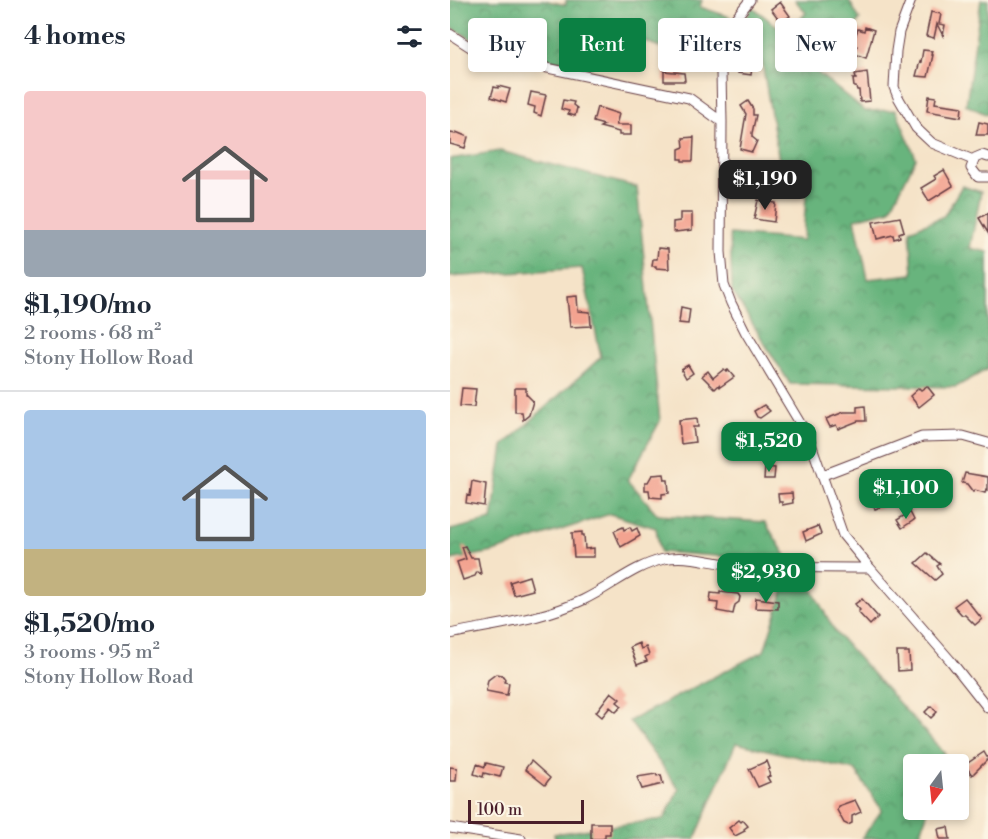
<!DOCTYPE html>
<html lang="en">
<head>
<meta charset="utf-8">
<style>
	body { margin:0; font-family:"Libre Bodoni",serif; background:#f2f2f3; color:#1f2937; height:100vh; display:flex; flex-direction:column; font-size:22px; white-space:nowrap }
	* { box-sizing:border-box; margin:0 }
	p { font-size:20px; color:#747a83 }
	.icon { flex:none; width:33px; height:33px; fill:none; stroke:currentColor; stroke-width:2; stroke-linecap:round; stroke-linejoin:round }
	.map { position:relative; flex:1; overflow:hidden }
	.drawer { display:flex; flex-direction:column; background:#fff; width:450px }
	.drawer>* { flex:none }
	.banner { position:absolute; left:18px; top:18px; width:429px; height:54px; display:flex; gap:12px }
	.needle { width:39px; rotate:195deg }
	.tools { position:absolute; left:453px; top:754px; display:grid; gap:12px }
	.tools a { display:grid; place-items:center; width:66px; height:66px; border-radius:6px; background:#fff; box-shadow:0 3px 9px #0003; font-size:30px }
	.scale { position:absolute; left:18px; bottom:15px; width:116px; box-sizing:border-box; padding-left:6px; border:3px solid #4a1f2b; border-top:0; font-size:16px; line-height:21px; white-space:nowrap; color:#4a1f2b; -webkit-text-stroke:4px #fcf5e5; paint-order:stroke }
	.price { position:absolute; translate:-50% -51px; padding:0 14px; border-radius:12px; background:#0b8043; color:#fff; font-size:20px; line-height:39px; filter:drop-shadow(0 2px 3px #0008) }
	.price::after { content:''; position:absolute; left:50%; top:36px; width:18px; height:14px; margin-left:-9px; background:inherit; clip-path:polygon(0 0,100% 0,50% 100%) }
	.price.on { background:#222; color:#fff }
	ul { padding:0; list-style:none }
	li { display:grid; align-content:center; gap:12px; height:318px; padding:0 24px }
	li+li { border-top:2px solid #e0e1e3 }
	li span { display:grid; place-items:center; height:186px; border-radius:6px; color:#555 }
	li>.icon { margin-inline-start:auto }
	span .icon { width:108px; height:108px; fill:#fffc; stroke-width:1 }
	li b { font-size:26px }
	h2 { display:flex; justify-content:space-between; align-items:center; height:72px; padding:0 24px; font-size:26px }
	.pill { padding:0 21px; border-radius:6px; background:#fff; box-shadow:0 3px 9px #0003; font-size:21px; line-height:54px }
	.pill.on { background:#0b8043; color:#fff }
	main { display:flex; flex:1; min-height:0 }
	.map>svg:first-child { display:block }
	.forest { fill:url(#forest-crowns); stroke:#596a54; stroke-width:1.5 }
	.building { fill:#f3a390 }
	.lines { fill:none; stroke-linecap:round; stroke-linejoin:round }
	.minor-casing { stroke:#643c43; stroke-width:11 }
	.minor { stroke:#fff; stroke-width:9 }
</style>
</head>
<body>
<main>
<section class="drawer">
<h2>4 homes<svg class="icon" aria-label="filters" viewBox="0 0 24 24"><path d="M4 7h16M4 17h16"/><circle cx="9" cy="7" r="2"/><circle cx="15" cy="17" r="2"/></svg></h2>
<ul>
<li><span style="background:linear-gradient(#f6c9c9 75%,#9aa5b1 0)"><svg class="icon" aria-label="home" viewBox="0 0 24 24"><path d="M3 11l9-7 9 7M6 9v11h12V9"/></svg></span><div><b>$1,190/mo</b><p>2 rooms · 68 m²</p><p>Stony Hollow Road</p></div></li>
<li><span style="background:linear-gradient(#a9c7e8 75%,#c2b280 0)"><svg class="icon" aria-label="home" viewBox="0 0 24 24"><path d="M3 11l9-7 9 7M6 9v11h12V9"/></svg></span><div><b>$1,520/mo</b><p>3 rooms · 95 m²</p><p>Stony Hollow Road</p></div></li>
</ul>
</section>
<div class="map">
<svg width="538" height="839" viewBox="0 0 538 839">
	<defs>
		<pattern id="forest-crowns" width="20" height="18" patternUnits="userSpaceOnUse" patternTransform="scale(1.5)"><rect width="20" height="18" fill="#68b47d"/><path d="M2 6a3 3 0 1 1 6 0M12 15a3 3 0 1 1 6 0" fill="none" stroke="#589267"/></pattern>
	</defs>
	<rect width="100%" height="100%" fill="#fcf5e5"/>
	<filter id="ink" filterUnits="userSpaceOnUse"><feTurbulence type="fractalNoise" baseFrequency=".0167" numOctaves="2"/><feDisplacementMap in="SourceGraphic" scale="12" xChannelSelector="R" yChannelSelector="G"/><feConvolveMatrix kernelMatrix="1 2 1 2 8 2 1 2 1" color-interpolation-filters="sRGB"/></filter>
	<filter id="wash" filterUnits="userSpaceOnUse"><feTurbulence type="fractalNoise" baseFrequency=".008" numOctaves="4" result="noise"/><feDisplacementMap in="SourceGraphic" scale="24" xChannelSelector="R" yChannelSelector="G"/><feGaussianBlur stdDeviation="1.35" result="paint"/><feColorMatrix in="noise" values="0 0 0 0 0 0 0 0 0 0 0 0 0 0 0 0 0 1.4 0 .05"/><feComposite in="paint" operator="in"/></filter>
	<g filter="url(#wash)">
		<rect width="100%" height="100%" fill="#f5e3c8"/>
		<!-- forest -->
		<path class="forest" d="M0 0H93L116 5V0H252L250 7 280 17 265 69 169 31 140 68 42 50 0 27Z
			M345 0H399L410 20 362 68 415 111 446 110 466 158 440 210 405 219 418 279 463 274 460 230 494 216 512 186 531 192 520 248 538 252V369L506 387 340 384 282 291 280 234 353 240 358 166 329 160 312 62 281 50 302 7 336 33 356 13Z
			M531 0H538V115L516 105Z
			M50 151 187 187 210 421 178 480 208 515 315 522 339 561 210 552 206 528 160 514 43 552 0 560V530L42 520 53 446 151 357 132 268 0 277V159Z
			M359 584 386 633 495 754 491 765H464V810H478L469 839 412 838 432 810 405 770 286 743 245 839H105L104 834 214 819 229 789 179 721 314 651 335 586Z"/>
		<g id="blocks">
			<!-- building -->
			<path class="building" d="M330 2 340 16 331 22 321 9Z
				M481 12 491 14 489 24 495 25 493 36 487 24 484 38 476 36Z
				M415 27 424 30 416 58 405 54 407 46 402 45 408 29 414 31Z
				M162 43 169 47 164 57 170 60 167 66 154 58Z
				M473 50 482 51 481 55H483L478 77 466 76 470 61 471 62Z
				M289 57 303 58 301 75 288 73Z
				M214 71 234 73 235 81H214Z
				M417 72 420 101 410 102 409 90H407L406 87H404L403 79H406L405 74Z
				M48 86 60 89 56 102 41 97 44 87 48 88Z
				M81 92 96 95 91 116 84 113 85 107 78 105Z
				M479 96 486 97 485 103 512 107 511 117 477 111Z
				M113 100 124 102 123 105 127 108 125 116 118 114 119 111 111 109Z
				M298 101 303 109V115H306L302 133V137L307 141 302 152 290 149 296 114 291 106Z
				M147 107 169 114 166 125H181V135H169V132L150 127 154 125 143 122Z
				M529 122 538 124V135H526Z
				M6 132 18 137 15 148 0 144V133L6 134Z
				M244 137 243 161H232V159H229V149L234 147 233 138Z
				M302 168 317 171 315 187 301 185Z
				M494 170 503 186 479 201 471 188 486 179 484 176Z
				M308 200 326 203 324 222 304 219Z
				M230 213H242V230L225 232 223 230V222L230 221Z
				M538 213V233L529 218Z
				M450 217 454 231 449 233 450 237 444 239 443 235 427 239 423 222Z
				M208 248 218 249 219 269 206 268V266H202L203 259H207Z
				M127 296 128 311 140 312 141 326 120 327 117 297Z
				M231 307 240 309 238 324 229 323Z
				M238 365 243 373 236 378 231 369Z
				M274 369 276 371 278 370 284 377 270 387 269 385 265 389 252 376 258 371 263 378Z
				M477 386 484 395 469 407 460 396 469 388 471 390Z
				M12 388 26 389 24 407 10 406Z
				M65 388H76V394L83 401 79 415 73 420 72 412H65Z
				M314 405 320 411 310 418 307 417 304 411Z
				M415 406 416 421H408L388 429 386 425 380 427 376 419 394 412H407V407Z
				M247 418 248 427H243L245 442 231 444 229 420Z
				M315 467 325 468 324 479H314Z
				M515 473 538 477V490L536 489 535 493 525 490 523 492 517 484 512 483Z
				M214 474 215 480H218L219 493 212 494V498L200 497 199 490H195V482H198L202 475Z
				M22 481 36 484 34 506 16 503 17 495 20 496Z
				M422 483 433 506 425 509 413 488Z
				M342 493 343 503 332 505V502H329L328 494Z
				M460 512 464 520 452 528 447 520Z
				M368 526 371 534 356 541 353 532Z
				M173 527 174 530 180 527 182 531 187 528 190 536 171 547 164 531Z
				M132 532V535H134L135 549 144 548V557H124L122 533Z
				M15 546 21 558H28L31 574 27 572 25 576 13 580 7 562 16 559 12 547Z
				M477 553 490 564 487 566 492 574 485 580 466 563Z
				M79 576 83 590 64 595 60 582Z
				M270 592 288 594 290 597 289 602 285 605 283 614 267 611 268 603 260 602 261 593 270 594Z
				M306 598 328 601V609L305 608Z
				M515 598 532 619 525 625 515 615H512L504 606Z
				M412 599 428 617 420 625 408 612 410 610 405 604Z
				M189 643 191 649 196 647 199 655 195 657 197 661 187 665 180 647Z
				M447 652H459L460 670 448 671Z
				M46 674 52 675 55 679 54 682 59 683 57 695 36 691 38 680Z
				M161 692 170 699 167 702 172 706 166 712 160 707 152 717 146 712Z
				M481 706 487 712 481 718 475 712Z
				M534 752 538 759 522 775 515 765Z
				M81 761 100 778 95 785 75 769Z
				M317 761 320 769 318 770 320 776 317 777 320 782 308 787 299 769Z
				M36 763 53 767 50 777 34 773 33 777 24 774 27 764 35 767Z
				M0 767 7 768 6 781H0Z
				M206 774 207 776 211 775 213 784 192 789 187 777Z
				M405 800 411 812 402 816V823L398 825 394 823 387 810 388 806Z
				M289 820 291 822 293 820 298 826 294 829 295 831 285 836 279 828Z
				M141 823H160V834H155V838L152 839H141Z
				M498 827 500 839H490L488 829Z"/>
		</g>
	</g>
	<g filter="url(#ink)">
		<use href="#blocks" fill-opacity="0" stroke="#643c43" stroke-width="1.5"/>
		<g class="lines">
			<!-- minor casing -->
			<g class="minor-casing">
				<path id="minor" d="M461 0 449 32 446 51 444 87 448 97 466 128 482 143 523 160
					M0 34 31 54 239 98 272 122 271 252 274 285 281 303 296 333 359 438 393 535 420 568 500 660 538 708
					M272 122 271 73 280 25 300 0
					M538 157 532 155 525 158 521 168 528 177H538
					M373 475 472 437 513 436 538 443
					M0 634C45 624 91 620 133 600 161 587 183 566 214 559 235 554 257 562 278 564 325 568 372 568 420 568
					M0 828 71 839"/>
			</g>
			<!-- minor -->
			<use href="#minor" class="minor"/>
		</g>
	</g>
</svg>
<div class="tools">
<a><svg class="needle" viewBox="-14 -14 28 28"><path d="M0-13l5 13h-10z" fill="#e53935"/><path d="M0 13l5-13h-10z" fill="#747a83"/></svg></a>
</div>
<div class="scale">100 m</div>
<b class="price on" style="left:315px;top:211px">$1,190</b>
<b class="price" style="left:319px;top:473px">$1,520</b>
<b class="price" style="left:456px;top:520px">$1,100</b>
<b class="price" style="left:316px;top:604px">$2,930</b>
<div class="banner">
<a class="pill">Buy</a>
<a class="pill on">Rent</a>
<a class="pill">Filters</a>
<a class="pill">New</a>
</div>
</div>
</main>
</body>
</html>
